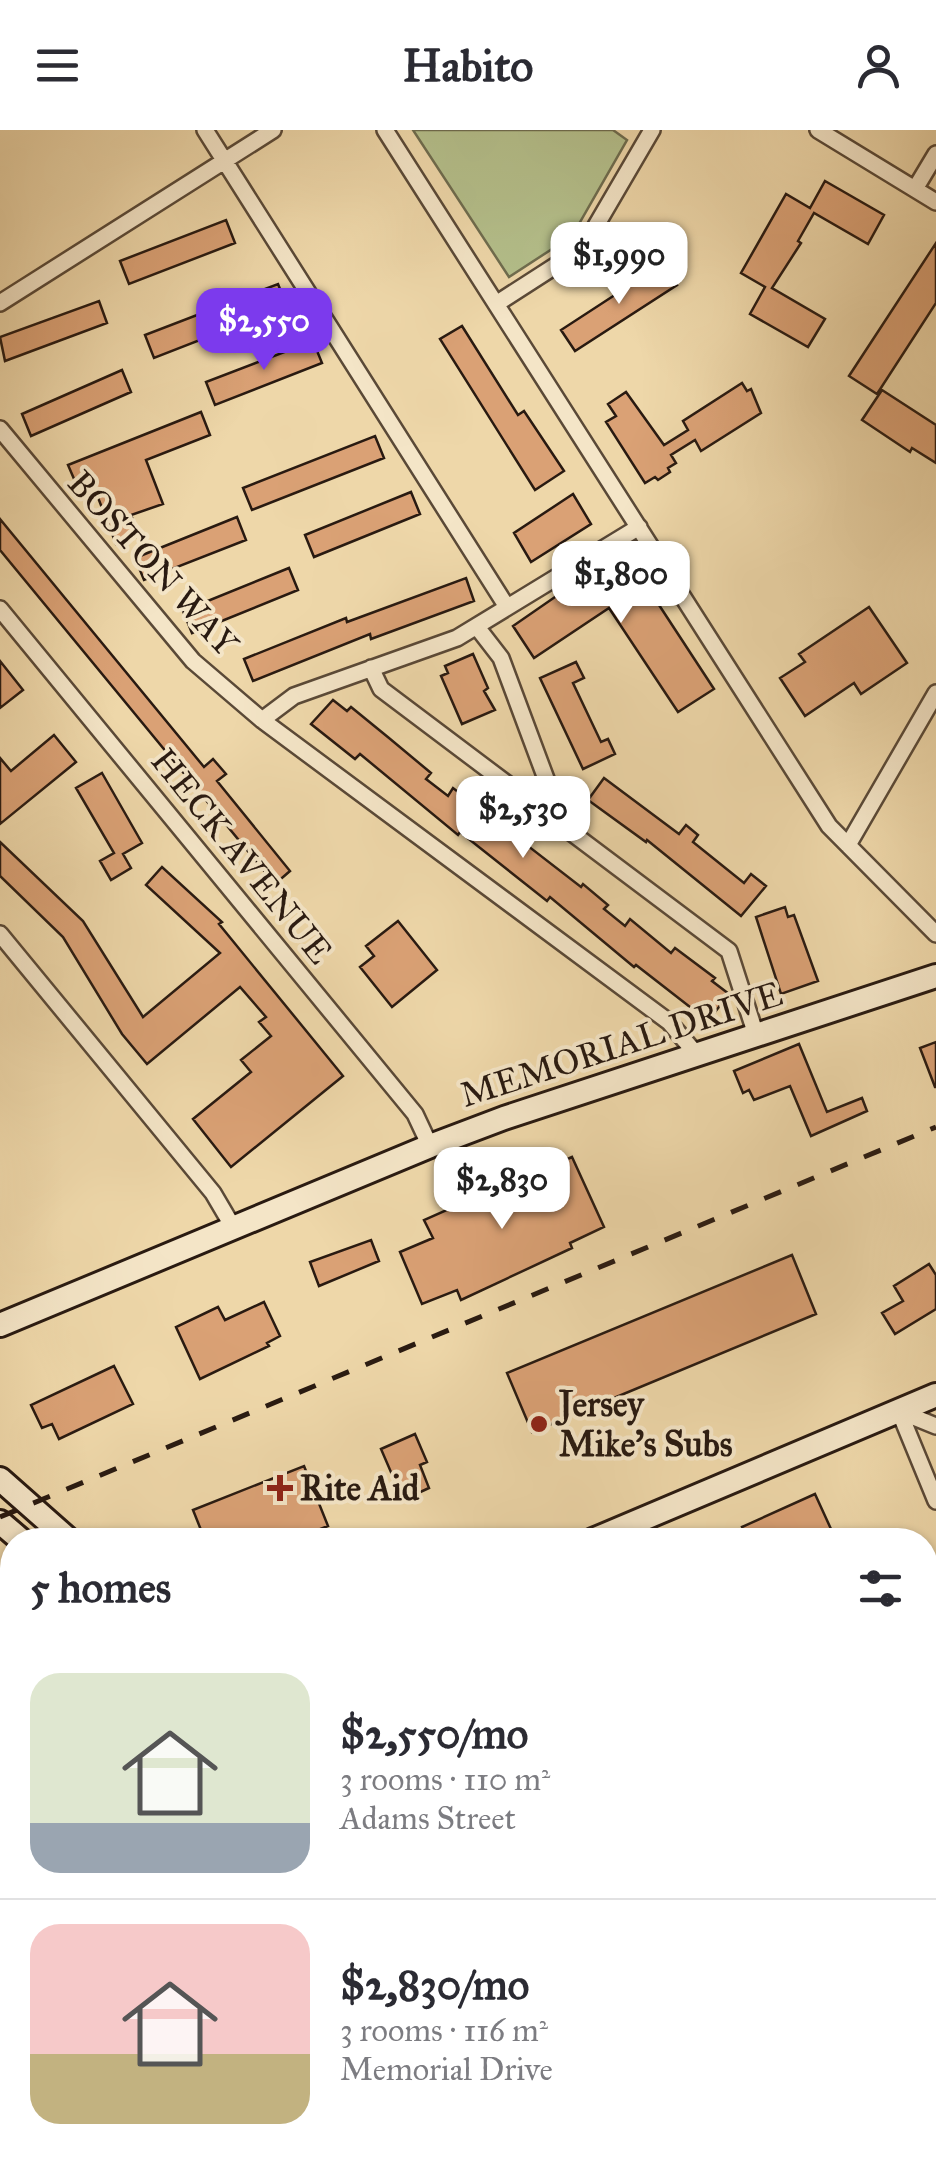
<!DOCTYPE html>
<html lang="en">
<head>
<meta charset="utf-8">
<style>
	body { margin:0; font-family:"IM FELL Great Primer",serif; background:#f7f7f7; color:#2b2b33; height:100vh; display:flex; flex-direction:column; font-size:38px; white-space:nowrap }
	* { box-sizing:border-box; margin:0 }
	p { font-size:32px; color:#7c7c81 }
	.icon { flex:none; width:55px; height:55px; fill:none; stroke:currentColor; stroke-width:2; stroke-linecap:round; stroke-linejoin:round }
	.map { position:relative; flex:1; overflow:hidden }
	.details { position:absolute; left:0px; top:1398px; width:938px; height:642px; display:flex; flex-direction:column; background:#fff; border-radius:40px 40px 0 0; box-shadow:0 2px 8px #0004 }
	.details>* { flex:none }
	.price { position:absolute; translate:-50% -85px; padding:0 22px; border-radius:20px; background:#fff; color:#222; font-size:32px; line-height:65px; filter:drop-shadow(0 2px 5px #0008) }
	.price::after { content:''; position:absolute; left:50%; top:60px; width:30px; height:22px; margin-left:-15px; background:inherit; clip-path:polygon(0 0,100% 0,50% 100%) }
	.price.on { background:#7c3aed; color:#fff }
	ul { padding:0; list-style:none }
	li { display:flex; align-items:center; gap:30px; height:250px; padding:0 30px }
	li+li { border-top:2px solid #e1e1e2 }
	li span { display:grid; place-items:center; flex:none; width:280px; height:200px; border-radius:30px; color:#555 }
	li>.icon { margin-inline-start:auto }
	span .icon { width:120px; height:120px; fill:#fffc; stroke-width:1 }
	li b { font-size:42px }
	h2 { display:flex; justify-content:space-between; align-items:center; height:120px; padding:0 30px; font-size:42px }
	header { display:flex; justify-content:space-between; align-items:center; height:130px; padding:0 30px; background:#fff; font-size:45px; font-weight:700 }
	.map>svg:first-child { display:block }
	.green { fill:#b4bf8b; stroke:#6e6c4e; stroke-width:2.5 }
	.building { fill:#daa175; stroke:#291a11; stroke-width:2.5 }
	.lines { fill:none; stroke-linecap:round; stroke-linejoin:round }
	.street-casing { stroke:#5a4937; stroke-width:20 }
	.secondary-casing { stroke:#291a11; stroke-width:28 }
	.street { stroke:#f4e5c7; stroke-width:15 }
	.secondary { stroke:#f4e5c7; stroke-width:22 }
	.rail { stroke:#291a11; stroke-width:5; stroke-dasharray:18 18; stroke-linecap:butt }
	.poi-dot { fill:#8f2418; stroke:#f4e5c7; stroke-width:4 }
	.labels { text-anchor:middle; stroke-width:8; stroke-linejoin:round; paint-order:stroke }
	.street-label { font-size:35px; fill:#291a11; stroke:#f4e5c7 }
	.poi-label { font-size:35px; font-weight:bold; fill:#291a11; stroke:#f4e5c7; text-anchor:start }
</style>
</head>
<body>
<header><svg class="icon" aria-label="menu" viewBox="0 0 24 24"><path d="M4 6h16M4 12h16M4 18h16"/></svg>Habito<svg class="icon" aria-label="person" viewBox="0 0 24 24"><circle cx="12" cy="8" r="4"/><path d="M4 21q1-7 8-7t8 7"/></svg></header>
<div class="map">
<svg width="936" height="2038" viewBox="0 0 936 2038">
	<rect width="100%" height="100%" fill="#eed7a9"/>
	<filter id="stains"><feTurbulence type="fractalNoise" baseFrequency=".002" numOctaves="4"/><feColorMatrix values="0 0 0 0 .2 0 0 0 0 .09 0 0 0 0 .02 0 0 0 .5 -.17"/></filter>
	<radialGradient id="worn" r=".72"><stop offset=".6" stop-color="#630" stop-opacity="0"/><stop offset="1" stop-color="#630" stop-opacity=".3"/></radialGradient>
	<!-- green -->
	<path class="green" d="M413 0H613L627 10 572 106 509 147Z"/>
	<!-- building -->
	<path class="building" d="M825 51 884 85 868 114 814 83 798 111 801 113 772 158 825 189 808 217 750 184 765 157 741 143 786 64 810 78Z
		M226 90 235 113 129 154 120 131Z
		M936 113V173L877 264 849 246Z
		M664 133 677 155 575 221 561 200Z
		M278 154 287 176 154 228 145 205Z
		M99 171 107 193 5 231 0 207Z
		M462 196 518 285 524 281 564 341 535 360 440 209Z
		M313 211 322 233 215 275 206 252Z
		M122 240 131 262 31 306 22 284Z
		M742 253 747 261 751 259 761 283 701 321 695 310 671 325 676 333 668 338 670 342 658 350 655 347 645 353 606 292 616 286 608 274 626 262 664 315 688 300 683 291Z
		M882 260 936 295V333L912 318 910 322 862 290Z
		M201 282 210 305 146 330 163 374 131 385 139 406 116 414 92 352 78 358 68 335Z
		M375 306 384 328 252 380 243 358Z
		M411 362 420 384 314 427 305 405Z
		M573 364 591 394 531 432 514 403Z
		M237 387 246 410 144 450 135 428Z
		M0 389 204 637 213 629 226 644 217 651 290 741 275 754 0 420Z
		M623 420 714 559 678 582 609 478 534 528 513 496Z
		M289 438 298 460 192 503 183 481Z
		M466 448 474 471 371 509 370 504 253 551 244 529 346 488 347 492Z
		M869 477 907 533 861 564 854 553 805 586 780 548 805 532 799 524Z
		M473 524 488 558 484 561 495 580 462 594 441 546 448 543 445 536Z
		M0 531 23 560 0 578Z
		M576 532 584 548 573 553 601 612 608 609 615 624 583 639 540 548Z
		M333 570 347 581 351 577 389 608 431 643 426 649 448 666 453 658 581 757 583 754 608 775 604 779 625 796 630 789 671 823 675 818 715 848 712 851 729 864 708 891 636 835 634 837 550 767 547 771 460 702 458 705 360 624 355 629 311 594Z
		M54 605 76 632 0 694V628L11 641Z
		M102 643 142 713 123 724 131 738 111 750 100 731 114 723 76 658Z
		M604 648 679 704 686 695 698 705 693 712 744 753 751 744 766 756 741 786 647 710 646 712 588 670Z
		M0 712 83 791 143 887 220 823 146 755 162 737 222 792 219 794 343 946 231 1037 193 989 251 942 241 930 271 906 259 892 266 887 240 857 147 934 122 904 63 807 0 746Z
		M785 777 788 787 794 785 818 851 781 864 756 787Z
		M398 791 437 840 392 877 360 837 374 826 366 816Z
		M936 912V957H935L920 918Z
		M799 914 827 982 862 968 867 981 811 1006 790 956 754 970 749 960 743 963 734 941Z
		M572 1027 604 1097 570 1113 572 1118 461 1170 457 1160 422 1174 400 1122 433 1108 424 1090 447 1080 444 1074 505 1045 510 1055Z
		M371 1110 379 1131 319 1156 310 1132Z
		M792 1125 816 1184 532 1302 507 1243Z
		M929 1134 936 1145V1179L895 1204 882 1183 903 1171 894 1156Z
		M264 1172 280 1206 267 1213 269 1216 200 1249 176 1197 218 1177 225 1190Z
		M114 1236 133 1274 59 1309 52 1294 42 1298 31 1275Z
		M415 1304 427 1332 420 1335 429 1358 403 1370 381 1319Z
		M304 1336 328 1396 293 1410H205L193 1380Z
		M815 1364 836 1410H747L742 1397Z"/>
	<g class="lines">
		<!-- street casing -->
		<g class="street-casing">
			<path id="street" d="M205 0 507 477
				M385 0 829 696 936 804
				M818 0 936 72
				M915 59 936 24
				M0 173 273 0
				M496 174 583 118 652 0
				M0 299 193 531 262 590 669 892 698 926
				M0 479 415 984 430 1016
				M477 497 501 528 564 697 729 821 756 905
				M371 538 381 559 563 696
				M262 590 294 566 457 508 639 397
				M848 715 936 563
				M0 804 213 1063 233 1097
				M899 1281 936 1371
				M899 1281 936 1296
				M925 1477 936 1472
				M925 1634 936 1629
				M925 1734 936 1761
				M925 1814 936 1809
				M0 1862 12 1857
				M925 1992 936 1988
				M0 2017 12 2012
				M134 2028 138 2038
				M279 2028 283 2038
				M423 2028 427 2038
				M458 2028 463 2038
				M606 2028 610 2038
				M899 2028 903 2038
				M380 2038 405 2028
				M815 2038 841 2028"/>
		</g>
		<!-- secondary casing -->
		<g class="secondary-casing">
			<path id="secondary" d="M0 1195 430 1016 504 988 936 846
				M0 1349 69 1410
				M0 1392 21 1410
				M593 1410 936 1265
				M0 1658 12 1652"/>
		</g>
		<!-- street -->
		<use href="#street" class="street"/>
		<!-- secondary -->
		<use href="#secondary" class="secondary"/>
		<!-- rail -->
		<path class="rail" d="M0 1387 936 997"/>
	</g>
	<!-- markers -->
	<g class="poi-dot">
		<circle cx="539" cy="1294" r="10"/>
		<path d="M275 1343h10v10h10v10h-10v10h-10v-10h-10v-10h10z"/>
	</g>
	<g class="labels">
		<!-- street labels -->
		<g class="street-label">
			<text transform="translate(153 433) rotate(48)" y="12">BOSTON WAY</text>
			<text transform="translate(242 726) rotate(51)" y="12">HECK AVENUE</text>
			<text transform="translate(621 914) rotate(-18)" y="12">MEMORIAL DRIVE</text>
		</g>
		<!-- poi labels -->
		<g class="poi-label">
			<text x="559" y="1286">Jersey<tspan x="559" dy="40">Mike's Subs</tspan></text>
			<text x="300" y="1370">Rite Aid</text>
		</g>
	</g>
	<rect width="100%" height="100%" filter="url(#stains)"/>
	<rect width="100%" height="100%" fill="url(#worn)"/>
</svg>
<b class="price" style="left:619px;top:177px">$1,990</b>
<b class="price on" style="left:264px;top:243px">$2,550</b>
<b class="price" style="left:621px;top:496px">$1,800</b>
<b class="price" style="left:523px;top:731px">$2,530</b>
<b class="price" style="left:502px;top:1102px">$2,830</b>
<section class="details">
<h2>5 homes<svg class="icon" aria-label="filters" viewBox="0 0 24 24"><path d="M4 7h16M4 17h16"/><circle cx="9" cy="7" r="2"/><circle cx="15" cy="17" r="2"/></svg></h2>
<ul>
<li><span style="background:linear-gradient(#dfe7d0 75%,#9aa5b1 0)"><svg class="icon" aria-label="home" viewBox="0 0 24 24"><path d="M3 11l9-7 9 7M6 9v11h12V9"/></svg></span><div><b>$2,550/mo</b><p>3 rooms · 110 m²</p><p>Adams Street</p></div></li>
<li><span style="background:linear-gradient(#f6c9c9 65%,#c2b280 0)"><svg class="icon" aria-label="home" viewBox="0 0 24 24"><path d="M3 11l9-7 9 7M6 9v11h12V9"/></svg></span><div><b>$2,830/mo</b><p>3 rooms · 116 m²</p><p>Memorial Drive</p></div></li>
</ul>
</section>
</div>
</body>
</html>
